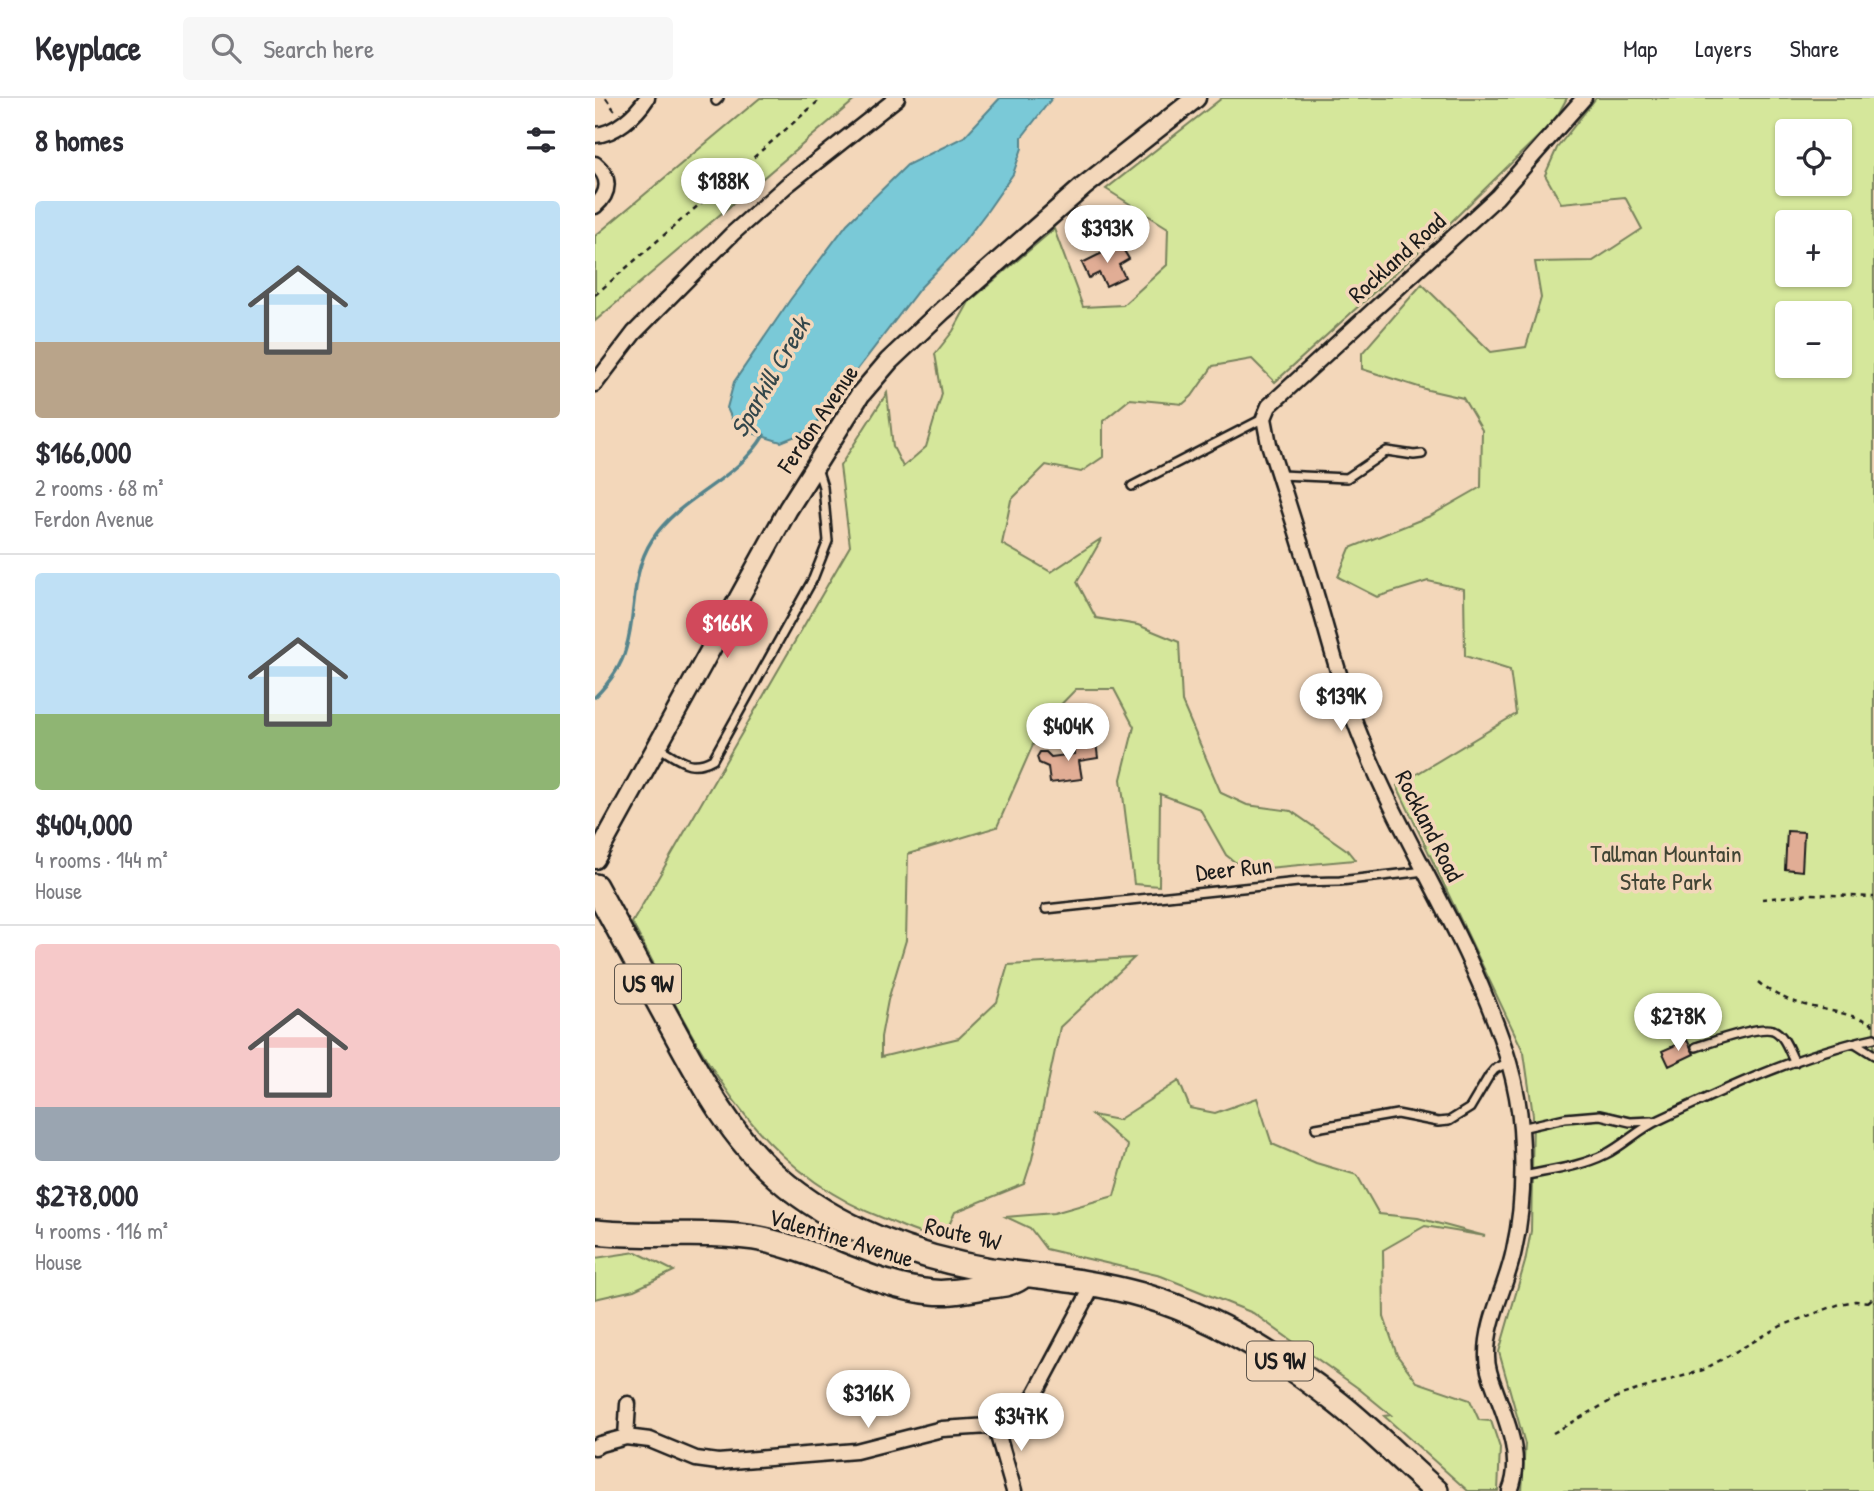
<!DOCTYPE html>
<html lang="en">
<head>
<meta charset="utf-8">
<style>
	body { margin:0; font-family:"Patrick Hand",sans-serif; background:#f7f7f7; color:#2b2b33; height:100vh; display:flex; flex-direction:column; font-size:26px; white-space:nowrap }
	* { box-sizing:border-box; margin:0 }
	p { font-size:23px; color:#7c7c81 }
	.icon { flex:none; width:38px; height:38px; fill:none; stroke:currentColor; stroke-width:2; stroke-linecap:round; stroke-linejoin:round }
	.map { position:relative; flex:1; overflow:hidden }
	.drawer { display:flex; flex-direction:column; background:#fff; width:595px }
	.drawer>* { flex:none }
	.tools { position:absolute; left:1180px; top:21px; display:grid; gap:14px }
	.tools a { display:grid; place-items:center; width:77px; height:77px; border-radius:7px; background:#fff; box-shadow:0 2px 5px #0004; font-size:35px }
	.price { position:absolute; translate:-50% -60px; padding:0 16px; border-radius:24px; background:#fff; color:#222; font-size:23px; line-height:46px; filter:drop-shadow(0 2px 4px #0008) }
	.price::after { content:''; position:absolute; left:50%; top:42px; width:21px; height:16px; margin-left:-10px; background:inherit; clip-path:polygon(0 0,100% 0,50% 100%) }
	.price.active { background:#d1495b; color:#fff }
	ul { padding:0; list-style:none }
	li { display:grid; align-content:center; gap:14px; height:371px; padding:0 35px }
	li+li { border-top:2px solid #e1e1e2 }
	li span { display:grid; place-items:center; height:217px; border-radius:7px; color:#555 }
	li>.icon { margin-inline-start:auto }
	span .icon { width:126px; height:126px; fill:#fffc; stroke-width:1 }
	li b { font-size:30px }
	h2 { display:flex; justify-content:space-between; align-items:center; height:84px; padding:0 35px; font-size:30px }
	header { display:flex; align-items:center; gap:42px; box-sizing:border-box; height:98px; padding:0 35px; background:#fff; border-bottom:2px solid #e1e1e2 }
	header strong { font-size:33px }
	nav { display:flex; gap:38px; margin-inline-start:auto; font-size:24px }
	.search { width:490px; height:63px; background:#f7f7f7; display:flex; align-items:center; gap:18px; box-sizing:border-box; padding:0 24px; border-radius:7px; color:#7c7c81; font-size:26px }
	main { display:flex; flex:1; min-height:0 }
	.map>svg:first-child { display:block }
	.green { fill:#d5e79b; stroke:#78825c; stroke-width:2; fill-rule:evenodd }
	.water { fill:#7ac9d7; stroke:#54848c; stroke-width:2 }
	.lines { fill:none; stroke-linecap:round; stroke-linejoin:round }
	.stream { stroke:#54848c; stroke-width:3.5 }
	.building { fill:#e1ad95; stroke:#1c1c1c; stroke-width:2 }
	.service-casing { stroke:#1c1c1c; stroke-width:12 }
	.minor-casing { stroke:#1c1c1c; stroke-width:19 }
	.tertiary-casing { stroke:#1c1c1c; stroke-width:23 }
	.primary-casing { stroke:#1c1c1c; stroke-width:28 }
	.path { stroke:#1c1c1c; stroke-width:2.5; stroke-dasharray:5 5; stroke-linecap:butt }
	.service { stroke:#f3d7ba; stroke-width:7 }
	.minor { stroke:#f3d7ba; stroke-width:14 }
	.tertiary { stroke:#f3d7ba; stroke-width:18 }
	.primary { stroke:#f3d7ba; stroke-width:23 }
	.labels { text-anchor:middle; stroke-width:7; stroke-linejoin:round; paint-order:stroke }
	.shield { fill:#f3d7ba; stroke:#5c544b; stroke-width:2 }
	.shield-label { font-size:23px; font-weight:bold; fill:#1c1c1c }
	.street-label { font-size:24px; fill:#1c1c1c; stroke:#f3d7ba }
	.park-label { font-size:24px; fill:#414535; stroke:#f3d7ba }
	.water-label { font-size:26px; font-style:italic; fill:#34474b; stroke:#f3d7ba }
</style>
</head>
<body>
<header>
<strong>Keyplace</strong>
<div class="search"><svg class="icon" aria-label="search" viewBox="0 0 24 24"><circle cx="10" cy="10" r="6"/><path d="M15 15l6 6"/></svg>Search here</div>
<nav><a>Map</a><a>Layers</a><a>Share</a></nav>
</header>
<main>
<section class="drawer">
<h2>8 homes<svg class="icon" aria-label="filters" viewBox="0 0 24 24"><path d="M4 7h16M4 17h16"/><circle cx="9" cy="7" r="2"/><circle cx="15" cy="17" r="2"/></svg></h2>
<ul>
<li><span style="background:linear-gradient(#bfe0f5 65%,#b9a48a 0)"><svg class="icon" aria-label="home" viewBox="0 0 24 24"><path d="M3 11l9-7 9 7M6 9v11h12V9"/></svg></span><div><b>$166,000</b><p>2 rooms · 68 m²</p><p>Ferdon Avenue</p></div></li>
<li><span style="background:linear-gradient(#bfe0f5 65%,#8fb573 0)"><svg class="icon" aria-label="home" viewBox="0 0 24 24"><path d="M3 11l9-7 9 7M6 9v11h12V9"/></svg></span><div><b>$404,000</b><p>4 rooms · 144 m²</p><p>House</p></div></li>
<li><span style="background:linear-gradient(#f6c9c9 75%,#9aa5b1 0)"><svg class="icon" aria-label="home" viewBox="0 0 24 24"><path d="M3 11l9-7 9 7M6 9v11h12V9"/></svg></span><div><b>$278,000</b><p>4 rooms · 116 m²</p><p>House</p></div></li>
</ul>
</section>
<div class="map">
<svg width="1279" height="1393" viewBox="0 0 1279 1393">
	<rect width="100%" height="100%" fill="#f3d7ba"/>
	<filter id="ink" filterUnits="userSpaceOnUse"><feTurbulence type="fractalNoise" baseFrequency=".0143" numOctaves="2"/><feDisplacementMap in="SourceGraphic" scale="14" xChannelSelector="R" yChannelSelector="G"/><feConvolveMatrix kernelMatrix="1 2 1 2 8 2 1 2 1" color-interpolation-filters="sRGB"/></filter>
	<g filter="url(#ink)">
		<!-- green -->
		<path class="green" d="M165 0H262L0 223V138Z
			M627 0H972L960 22 852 128 680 284 657 261 618 268 597 298 588 306 535 301 508 323V359L486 374 451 367 416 402 407 446 456 474 507 440 482 484 501 520 543 527 584 544 587 604 626 695 652 707 696 713 752 752 760 762 650 772 631 757 605 711 565 696 564 788 539 786 526 681 539 629 519 591H481L447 626 402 729 313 756 311 842 293 902 286 939V959L364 940 402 904 413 867 539 860 465 929 437 1061 429 1086 360 1114 350 1136C331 1142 308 1128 290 1121 153 1070 102 945 37 825L255 448 245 368 292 295 298 349 308 369 331 349 347 296 340 256 358 233 374 204 459 131 488 209 528 207 572 167 573 130 511 91Z
			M1001 0H1279V1393H927L930 1346 904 1254 930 1164 936 1133 938 1017 929 955 802 688 921 616 915 572 870 558 869 491 833 483 782 499 743 479 755 450 835 418 886 389 887 332 868 300 833 292 767 271V255L827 186 896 254 931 249 946 200 940 164 998 163 1047 131 1030 99 966 105 950 77 962 50ZM1192 33H1244V86H1192ZM1192 124H1244V177H1192ZM1192 215H1244V268H1192Z
			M584 983 595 1010 620 1015 662 1000 677 1046 721 1065 762 1077 784 1116 823 1120 890 1138 830 1128 788 1152 789 1219 802 1257 822 1284 875 1302 884 1322 896 1323 905 1350 903 1393H873L789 1318 796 1317 763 1290 658 1215 566 1178 451 1151 435 1130 411 1119 459 1115 519 1098 533 1048 497 1017 523 1022Z
			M41 1154 79 1173 39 1192 0 1201V1160Z"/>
		<!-- water -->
		<path class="water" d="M405 0H457L427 39V50L418 76 393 112 365 149 325 190 216 332 186 344 141 330 132 310 139 284 195 202 252 126 312 67 369 39Z"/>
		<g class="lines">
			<!-- stream -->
			<path class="stream" d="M0 599C14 585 26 570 31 550 42 514 35 476 57 442 85 398 142 383 169 337"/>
		</g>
		<!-- building -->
		<path class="building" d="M525 146 534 161 524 167 530 179 511 188 504 175 494 180 487 165Z
			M501 644 503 660 484 663 487 681 455 685 453 669 444 665 442 659 445 654H451L456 659 480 656 479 647Z
			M1192 733 1209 734 1207 773 1190 771Z
			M1092 942 1099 956 1074 968 1067 953Z"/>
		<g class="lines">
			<!-- service casing -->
			<g class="service-casing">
				<path id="service" d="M121 3 124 0
					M685 377 752 380 792 353 819 357 827 356
					M537 388 669 320
					M63 649C84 661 95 674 118 661L218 481 233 443 228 389 222 370
					M451 811 703 784 745 783 830 773
					M1260 945 1279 957
					M1101 949C1117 944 1163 927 1178 932 1190 937 1194 954 1200 964
					M721 1030 802 1016 843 1024 854 1023 875 1010 894 978 900 971 914 964
					M926 1030 970 1020 1005 1017 1035 1024 1057 1023
					M928 1078C956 1072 985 1069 1011 1056 1029 1047 1044 1031 1064 1022 1132 990 1205 956 1279 940"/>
			</g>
			<!-- minor casing -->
			<g class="minor-casing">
				<path id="minor" d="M0 37C20 36 41 17 52 0
					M0 66C16 79 15 95 0 108
					M0 286 39 235 137 136 192 87 302 0
					M400 1327 419 1393
					M31 1339 33 1306
					M0 1349 5 1346 31 1339 55 1342 101 1361 123 1364 261 1353 347 1331 410 1327 429 1317 499 1186
					M915 1393C929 1360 911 1322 900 1291 896 1281 892 1270 892 1259 891 1222 912 1188 919 1152 928 1113 929 1071 926 1031 923 985 909 945 892 903 856 813 803 732 767 642 748 596 736 547 722 500 707 448 690 397 674 346L669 320 674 308 902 99 989 0"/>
			</g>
			<!-- tertiary casing -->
			<g class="tertiary-casing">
				<path id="tertiary" d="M0 761 193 411 265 297 294 263 348 212 488 89 601 0"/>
			</g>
			<!-- primary casing -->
			<g class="primary-casing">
				<path id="primary" d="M0 788C25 834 51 881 76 927 106 982 135 1038 182 1079 240 1130 321 1160 396 1172 447 1179 498 1183 547 1197 618 1218 685 1259 743 1305 777 1332 808 1364 841 1393
					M0 1134C53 1140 107 1132 159 1140 220 1150 278 1189 337 1194 354 1196 372 1192 389 1189 401 1187 415 1187 425 1180"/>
			</g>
			<!-- path -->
			<path class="path" d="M11 0 22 16
				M0 197 227 0
				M1167 801 1216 796 1279 799
				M1163 884C1197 913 1239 908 1277 925L1279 932
				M1273 1204 1279 1199
				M958 1335 1026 1297 1108 1272 1186 1228 1245 1206 1260 1203 1279 1204"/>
			<!-- service -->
			<use href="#service" class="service"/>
			<!-- minor -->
			<use href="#minor" class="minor"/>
			<!-- tertiary -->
			<use href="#tertiary" class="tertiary"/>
			<!-- primary -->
			<use href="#primary" class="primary"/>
		</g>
	</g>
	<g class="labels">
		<!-- shield labels -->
		<g class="shield">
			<rect x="20" y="866.5" width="66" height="39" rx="5"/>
			<rect x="652" y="1243.5" width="66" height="39" rx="5"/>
		</g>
		<g class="shield-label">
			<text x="53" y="894">US 9W</text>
			<text x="685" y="1271">US 9W</text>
		</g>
		<!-- street labels -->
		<g class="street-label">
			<text transform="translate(802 160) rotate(-42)" y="8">Rockland Road</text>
			<text transform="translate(223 321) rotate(-56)" y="8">Ferdon Avenue</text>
			<text transform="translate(834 728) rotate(63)" y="8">Rockland Road</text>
			<text transform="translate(639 771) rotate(-6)" y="8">Deer Run</text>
			<text transform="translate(368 1136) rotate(13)" y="8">Route 9W</text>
			<text transform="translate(246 1140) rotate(17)" y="8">Valentine Avenue</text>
		</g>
		<!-- park labels -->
		<g class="park-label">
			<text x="1071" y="764">Tallman Mountain<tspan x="1071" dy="28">State Park</tspan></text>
		</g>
		<!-- water labels -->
		<g class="water-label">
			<text transform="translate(175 279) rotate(-60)" y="9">Sparkill Creek</text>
		</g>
	</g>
</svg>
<div class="tools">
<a><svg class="icon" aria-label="locate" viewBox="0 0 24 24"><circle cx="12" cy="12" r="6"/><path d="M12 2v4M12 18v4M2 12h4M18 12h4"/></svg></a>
<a>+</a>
<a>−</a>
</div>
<b class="price" style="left:128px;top:120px">$188K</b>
<b class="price" style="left:512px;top:167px">$393K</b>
<b class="price active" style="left:132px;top:562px">$166K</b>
<b class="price" style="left:746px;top:635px">$139K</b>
<b class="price" style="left:473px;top:665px">$404K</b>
<b class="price" style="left:1083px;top:955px">$278K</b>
<b class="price" style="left:273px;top:1332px">$316K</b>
<b class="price" style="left:426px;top:1355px">$347K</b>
</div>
</main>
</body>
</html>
